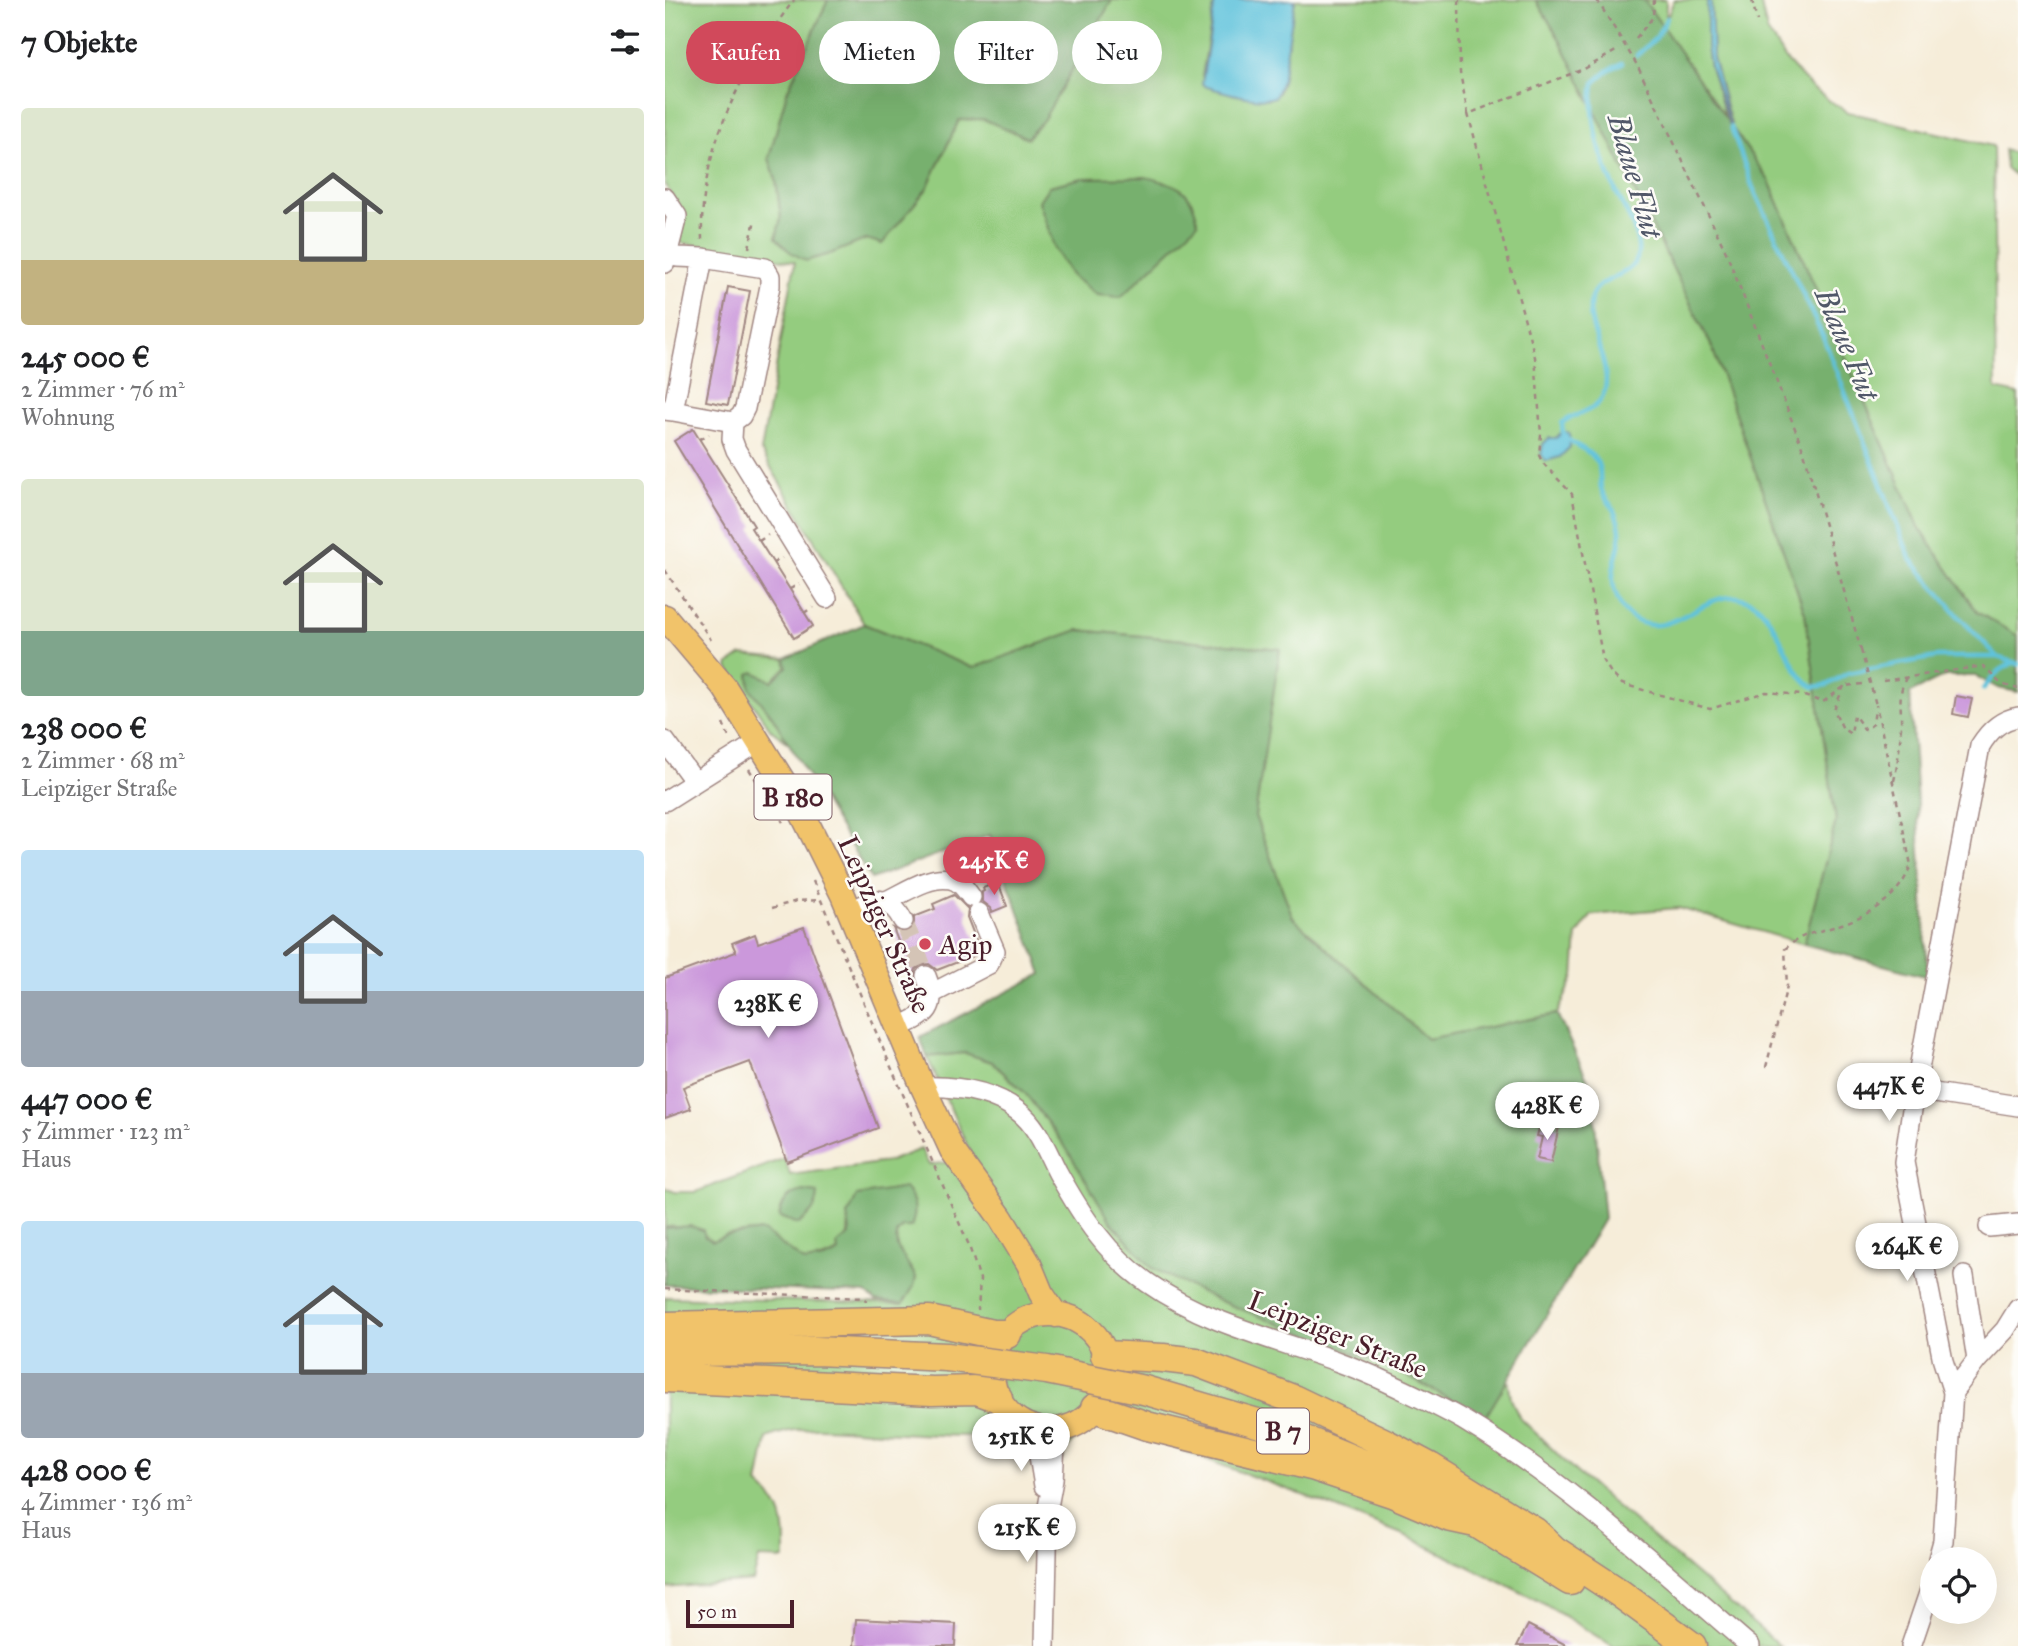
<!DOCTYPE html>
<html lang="de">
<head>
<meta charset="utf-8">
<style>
	body { margin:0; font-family:"IM FELL Great Primer",serif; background:#f2f2f2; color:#202124; height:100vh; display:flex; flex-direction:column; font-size:26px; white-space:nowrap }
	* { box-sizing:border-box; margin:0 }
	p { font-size:23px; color:#757577 }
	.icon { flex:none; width:38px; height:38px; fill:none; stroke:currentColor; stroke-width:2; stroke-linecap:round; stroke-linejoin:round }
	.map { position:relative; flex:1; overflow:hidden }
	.side { display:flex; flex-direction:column; background:#fff; width:665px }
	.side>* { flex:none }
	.guide { position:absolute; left:21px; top:21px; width:665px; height:63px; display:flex; gap:14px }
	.buttons { position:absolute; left:1255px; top:1547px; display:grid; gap:14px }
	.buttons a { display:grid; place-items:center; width:77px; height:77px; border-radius:50%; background:#fff; box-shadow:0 7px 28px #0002; font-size:35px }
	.scale { position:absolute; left:21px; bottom:18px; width:108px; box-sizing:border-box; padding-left:7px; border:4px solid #4a1f2b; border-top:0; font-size:19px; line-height:24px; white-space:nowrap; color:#4a1f2b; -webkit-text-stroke:5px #fdfcf7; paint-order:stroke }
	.price { position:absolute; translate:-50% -60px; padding:0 16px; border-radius:24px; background:#fff; color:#222; font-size:23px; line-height:46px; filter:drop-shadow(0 2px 4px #0008) }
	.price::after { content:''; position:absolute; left:50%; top:42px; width:21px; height:16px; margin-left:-10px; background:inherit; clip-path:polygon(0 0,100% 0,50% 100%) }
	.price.current { background:#d1495b; color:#fff }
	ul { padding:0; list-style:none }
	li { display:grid; align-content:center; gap:14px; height:371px; padding:0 21px }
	li span { display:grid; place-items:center; height:217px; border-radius:7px; color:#555 }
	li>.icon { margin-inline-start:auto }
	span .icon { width:126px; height:126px; fill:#fffc; stroke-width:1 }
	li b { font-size:30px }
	h2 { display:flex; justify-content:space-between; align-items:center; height:84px; padding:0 21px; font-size:30px }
	.tag { padding:0 24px; border-radius:32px; background:#fff; box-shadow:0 7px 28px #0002; font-size:24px; line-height:63px }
	.tag.current { background:#d1495b; color:#fff }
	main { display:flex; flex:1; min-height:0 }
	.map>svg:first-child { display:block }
	.green { fill:#94cc7f; stroke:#6f7655; stroke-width:2; fill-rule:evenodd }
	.forest { fill:#77b06e; stroke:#60684c; stroke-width:2 }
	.water { fill:#5ec2dc; stroke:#547084; stroke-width:2 }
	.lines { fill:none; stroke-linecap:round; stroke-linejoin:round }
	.stream { stroke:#5ec2dc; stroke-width:4.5 }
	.building { fill:#cb98db }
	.minor-tunnel { stroke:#d4c4b6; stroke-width:19; stroke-dasharray:19 10; stroke-linecap:butt }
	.minor-casing { stroke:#a08682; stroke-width:22 }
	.major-casing { stroke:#a08682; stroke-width:27 }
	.highway-casing { stroke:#a08682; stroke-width:31 }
	.path { stroke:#a08682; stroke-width:2.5; stroke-dasharray:5 5; stroke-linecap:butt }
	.minor { stroke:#fff; stroke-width:19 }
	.major { stroke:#f1c36a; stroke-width:24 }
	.highway { stroke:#f1c36a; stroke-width:28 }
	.highway-bridge-casing { stroke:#a08682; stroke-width:31; stroke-linecap:butt }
	.path-bridge { stroke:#a08682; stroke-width:2.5; stroke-dasharray:5 5; stroke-linecap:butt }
	.highway-bridge { stroke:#f1c36a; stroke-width:28 }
	.poi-dot { fill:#d1495b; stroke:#fdfcf7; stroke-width:2.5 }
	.labels { text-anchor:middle; stroke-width:5; stroke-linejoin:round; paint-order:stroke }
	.shield { fill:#fdfcf7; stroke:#806168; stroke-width:2 }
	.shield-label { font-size:26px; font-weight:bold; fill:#4a1f2b }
	.street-label { font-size:28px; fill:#4a1f2b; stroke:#fdfcf7 }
	.poi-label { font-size:28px; fill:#4a1f2b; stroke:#fdfcf7; text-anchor:start }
	.water-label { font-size:30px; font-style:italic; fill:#515869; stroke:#fdfcf7 }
</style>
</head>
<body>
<main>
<section class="side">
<h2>7 Objekte<svg class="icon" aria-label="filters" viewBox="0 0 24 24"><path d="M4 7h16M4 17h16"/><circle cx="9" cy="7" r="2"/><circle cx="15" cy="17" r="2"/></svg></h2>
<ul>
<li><span style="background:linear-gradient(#dfe7d0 70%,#c2b280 0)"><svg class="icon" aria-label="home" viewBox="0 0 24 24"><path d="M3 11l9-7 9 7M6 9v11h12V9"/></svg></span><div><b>245 000 €</b><p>2 Zimmer · 76 m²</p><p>Wohnung</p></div></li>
<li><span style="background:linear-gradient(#dfe7d0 70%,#7fa58c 0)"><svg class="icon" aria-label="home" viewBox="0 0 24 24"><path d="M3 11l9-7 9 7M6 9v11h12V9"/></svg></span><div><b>238 000 €</b><p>2 Zimmer · 68 m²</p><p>Leipziger Straße</p></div></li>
<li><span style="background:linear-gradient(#bfe0f5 65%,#9aa5b1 0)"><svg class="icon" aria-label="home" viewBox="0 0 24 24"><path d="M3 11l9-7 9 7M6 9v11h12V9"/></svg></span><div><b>447 000 €</b><p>5 Zimmer · 123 m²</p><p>Haus</p></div></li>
<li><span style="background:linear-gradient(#bfe0f5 70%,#9aa5b1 0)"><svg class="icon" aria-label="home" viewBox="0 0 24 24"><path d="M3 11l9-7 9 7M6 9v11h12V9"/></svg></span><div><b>428 000 €</b><p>4 Zimmer · 136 m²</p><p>Haus</p></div></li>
</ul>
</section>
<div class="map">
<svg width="1353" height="1646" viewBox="0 0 1353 1646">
	<rect width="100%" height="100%" fill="#fdfcf7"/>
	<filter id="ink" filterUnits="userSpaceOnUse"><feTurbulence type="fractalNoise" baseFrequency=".0143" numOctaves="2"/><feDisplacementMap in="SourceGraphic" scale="14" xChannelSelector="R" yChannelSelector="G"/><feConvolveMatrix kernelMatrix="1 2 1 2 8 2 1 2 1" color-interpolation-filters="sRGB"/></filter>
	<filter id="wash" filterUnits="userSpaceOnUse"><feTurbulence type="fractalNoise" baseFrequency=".00686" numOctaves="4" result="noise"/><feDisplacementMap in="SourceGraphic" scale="28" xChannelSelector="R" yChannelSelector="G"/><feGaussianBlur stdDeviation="1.57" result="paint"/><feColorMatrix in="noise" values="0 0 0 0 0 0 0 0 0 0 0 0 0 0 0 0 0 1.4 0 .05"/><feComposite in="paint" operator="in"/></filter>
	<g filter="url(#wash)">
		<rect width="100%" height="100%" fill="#f6edd9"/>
		<!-- green -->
		<path class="green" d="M0 0H163L122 92 104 158 111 180 116 218 111 238 165 254 202 239 261 190 294 120 318 118 363 138 447 0H550L537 76 567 94 604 99 613 93 617 81 630 0H871L895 40 1047 347 1140 613 1171 821 1139 944 1014 908 927 915 912 935 909 977 892 1014 762 1039 628 918 590 816 614 649 414 630 308 668 199 624 96 451 130 262 11 242 18 212 0 185ZM374 201 432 295 406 275 390 249Z
			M979 0H1001V20L1009 0H1042V46L1045 67 1061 118Z
			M1046 0H1095L1102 31 1121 60 1145 86 1165 101 1183 112 1328 146 1331 389 1353 394V636L1312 612 1254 527 1104 181 1067 127 1048 58Z
			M1339 150 1353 154V178L1341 168Z
			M77 655 120 659 122 666 107 681V716L123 743 106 730 63 668 64 664Z
			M300 1053 327 1062 360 1093 398 1143 550 1299 725 1367 819 1418 843 1379 846 1399 854 1417 910 1471 1115 1646H948L874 1601 744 1537 638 1495 467 1432 429 1426 406 1443 397 1460 350 1455 331 1436C292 1437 254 1434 216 1432 177 1429 138 1422 102 1438L93 1484C121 1508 120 1524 120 1559L94 1558 88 1581 0 1588V1297L238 1304 251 1277 232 1247 231 1234 237 1227 183 1215C187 1251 173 1256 140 1262L98 1231 61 1235 48 1241 8 1226 0 1228V1188L10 1192H31L120 1158 125 1175 222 1162 256 1149 264 1165 308 1158 262 1057Z"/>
		<!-- forest -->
		<path class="forest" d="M163 0H447L379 119 362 138 318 119 294 120 261 190 217 244 202 239 165 254 141 261 124 251 111 238 116 218 111 180 104 158 122 92Z
			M871 0H979L1104 181 1254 527 1312 612 1353 636V692L1333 688 1311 676H1280L1245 693 1263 977 1139 944 1171 821 1140 613 1047 347 895 40Z
			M481 177C513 185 527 188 533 223L456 297 432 295 406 275 390 249 374 201 384 186 417 178Z
			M199 624 308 668 413 630 615 649 590 816 628 918 762 1039 892 1014 927 1089 939 1219 820 1418 725 1367 550 1299 487 1268 446 1222 398 1143 360 1093 327 1062 300 1053 262 1057 255 1037 377 974 325 835 206 879 107 716 85 688 84 674 89 672 107 681 122 667 120 659Z
			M240 1188C251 1200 252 1212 246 1227H237L231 1234 232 1247 251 1277 249 1286 238 1304 211 1301 201 1293 0 1285V1228L25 1226 38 1230 40 1237 48 1241 61 1235 98 1231 140 1262 159 1259 173 1253 172 1244 185 1235 183 1215 192 1196Z
			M138 1191 153 1193C153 1208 144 1215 134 1224L114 1217C118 1201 121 1195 138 1191Z"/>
		<!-- water -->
		<path class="water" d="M550 0H630L617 81 610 97C593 103 560 92 542 87L537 84Z
			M1042 0H1046L1048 58 1067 131 1045 67 1042 46Z
			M898 431 904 433 905 447 895 457 881 461 876 455 878 444 884 438H891Z"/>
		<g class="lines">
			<!-- stream -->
			<path class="stream" d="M972 55 991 38 1002 18
				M957 63 944 70 929 83C924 117 935 155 949 187 957 206 971 224 973 246 977 279 932 274 926 298 918 329 956 374 934 402 925 413 908 414 897 423L898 435C908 445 923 449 931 460 938 470 933 481 937 491 938 496 943 501 946 505 954 520 958 533 953 550 946 574 945 584 956 606 959 612 962 614 967 618 1002 642 1032 598 1066 597 1072 596 1082 600 1087 602 1114 617 1124 675 1149 687L1162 685 1183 673 1272 657H1333
				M1066 127 1088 188 1159 339 1245 558 1295 618 1333 657 1353 664
				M1318 689 1334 671 1349 662"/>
		</g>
		<g id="blocks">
			<!-- building -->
			<path class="building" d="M63 287 85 291 63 405 41 401Z
				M28 429 89 526 86 528 148 626 129 638 9 441Z
				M1291 696 1307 699 1303 717 1288 714Z
				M333 882 342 906 327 912 326 908 317 901V892L319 891 318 888Z
				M289 895 303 909 302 917 316 953 272 970 264 964 256 965 251 969 248 980 228 928 238 933 244 932 249 926V917L270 909 268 904Z
				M139 927 213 1128 122 1162 85 1062 18 1087 26 1109 0 1118V978L71 952 67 943 90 934 93 943Z
				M875 1124 894 1127 886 1162 872 1159 877 1137 872 1136Z
				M191 1619 291 1624 290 1646H189Z
				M863 1625 903 1646H852Z"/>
		</g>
	</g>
	<g filter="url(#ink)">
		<use href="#blocks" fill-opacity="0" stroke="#a08682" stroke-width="2"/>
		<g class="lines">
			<!-- minor-tunnel -->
			<path class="minor-tunnel" d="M238 921 261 976"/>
			<!-- minor casing -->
			<g class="minor-casing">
				<path id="minor" d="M0 198 12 216 0 263
					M0 252 12 257 38 258
					M0 410 8 411 68 422 76 416 80 408 105 286V276L100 268 38 258 8 411
					M68 422 67 439 71 450 162 598
					M0 741 30 782
					M0 801 95 741
					M221 901C239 893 264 875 285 879 295 880 301 890 306 897
					M186 913C208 896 224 894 238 921
					M268 993 324 964 330 951 314 913
					M234 1027C262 1015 274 1008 261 976
					M258 1087C290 1086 327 1091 353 1111 373 1126 382 1152 393 1173 417 1216 442 1255 483 1283 554 1333 645 1345 722 1382 747 1394 774 1406 798 1420 903 1483 993 1567 1085 1646
					M1250 1090 1353 1106
					M1324 1227 1353 1224
					M1312 1360 1340 1330 1353 1309
					M1288 1392 1278 1361 1239 1162 1250 1090 1315 746C1324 731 1335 720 1353 717
					M361 1425 372 1444 379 1486
					M1273 1559 1278 1541 1288 1392 1312 1360 1299 1276
					M380 1646 383 1507 388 1480 390 1444 398 1429
					M1246 1646 1267 1584"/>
			</g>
			<!-- major casing -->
			<g class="major-casing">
				<path id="major" d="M0 617 60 688 134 807 178 895 258 1087 287 1150 336 1218 364 1264 376 1293 391 1315
					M327 1372a58 58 0 1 1 116 0a58 58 0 1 1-116 0Z"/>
			</g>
			<!-- highway casing -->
			<g class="highway-casing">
				<path id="highway" d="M0 1326 264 1320 327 1334H342
					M0 1352 151 1351 282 1357
					M440 1355 498 1358 531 1362 628 1399 720 1443 765 1467 870 1532 889 1550 953 1592 1027 1646
					M0 1378 267 1391 312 1390 333 1398
					M479 1390 613 1429 753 1486 776 1492 797 1503
					M430 1408 482 1426 650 1467 727 1493 783 1517 806 1522
					M793 1512 905 1581"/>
			</g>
			<!-- path -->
			<path class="path" d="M794 0 795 73 803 114 921 68 951 51
				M932 0 972 65 1061 252 1138 449 1196 650
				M1087 0 1092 21
				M971 38 988 17 989 0
				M803 114 870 357 876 434 874 455 877 462 907 494 938 660 946 673 957 684 1045 709 1101 692 1136 695 1158 702 1180 686 1198 684
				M37 240C34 150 76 70 129 0
				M84 248 90 219
				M35 439 44 434
				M94 541 103 535
				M108 563 117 558
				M0 570 46 640
				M125 589 134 584
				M139 613 148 607
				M1218 681 1318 666 1336 684 1353 689
				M1179 686 1169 710 1178 729 1186 734 1189 715 1200 730 1208 724 1210 709
				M58 723 65 740
				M84 769 118 822
				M1229 781C1233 763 1235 745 1236 726 1237 709 1232 694 1241 678
				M148 881 216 1044 303 1243 315 1279 313 1310
				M107 908 132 901 156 900
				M1101 1067 1122 986 1120 949C1138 933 1146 934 1168 927 1203 916 1234 899 1246 865L1211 705
				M0 1289 198 1298 202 1301
				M330 1418 346 1432"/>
			<!-- minor -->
			<use href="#minor" class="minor"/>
			<!-- major -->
			<use href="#major" class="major"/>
			<!-- highway -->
			<use href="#highway" class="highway"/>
			<!-- highway-bridge casing -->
			<g class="highway-bridge-casing">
				<path id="highway-bridge" d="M282 1357 382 1370 479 1390"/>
			</g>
			<!-- path-bridge -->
			<path class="path-bridge" d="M1196 650 1211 705"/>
			<!-- highway-bridge -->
			<use href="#highway-bridge" class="highway-bridge"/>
		</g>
	</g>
	<!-- markers -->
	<circle class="poi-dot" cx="260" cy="944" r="7"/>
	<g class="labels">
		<!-- shield labels -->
		<g class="shield">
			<rect x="89.5" y="774.5" width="77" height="45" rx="5"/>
			<rect x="592" y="1408.5" width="52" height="45" rx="5"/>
		</g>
		<g class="shield-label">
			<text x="128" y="806">B 180</text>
			<text x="618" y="1440">B 7</text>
		</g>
		<!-- street labels -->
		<g class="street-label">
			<text transform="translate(220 924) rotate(66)" y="10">Leipziger Straße</text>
			<text transform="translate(673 1334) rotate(22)" y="10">Leipziger Straße</text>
		</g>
		<!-- poi labels -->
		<g class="poi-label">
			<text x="274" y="954">Agip</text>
		</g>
		<!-- water labels -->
		<g class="water-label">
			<text transform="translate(970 176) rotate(74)" y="10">Blaue Flut</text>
			<text transform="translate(1182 344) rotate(67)" y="10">Blaue Fut</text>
		</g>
	</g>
</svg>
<div class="buttons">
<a><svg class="icon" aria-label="locate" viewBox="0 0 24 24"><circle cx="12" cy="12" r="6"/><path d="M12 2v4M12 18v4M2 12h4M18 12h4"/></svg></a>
</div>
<div class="scale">50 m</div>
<b class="price current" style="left:329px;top:897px">245K €</b>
<b class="price" style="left:103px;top:1040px">238K €</b>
<b class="price" style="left:1224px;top:1123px">447K €</b>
<b class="price" style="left:882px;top:1142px">428K €</b>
<b class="price" style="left:1242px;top:1283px">264K €</b>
<b class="price" style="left:356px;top:1473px">251K €</b>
<b class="price" style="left:362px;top:1564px">215K €</b>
<div class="guide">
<a class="tag current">Kaufen</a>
<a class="tag">Mieten</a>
<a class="tag">Filter</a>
<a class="tag">Neu</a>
</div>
</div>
</main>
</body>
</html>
